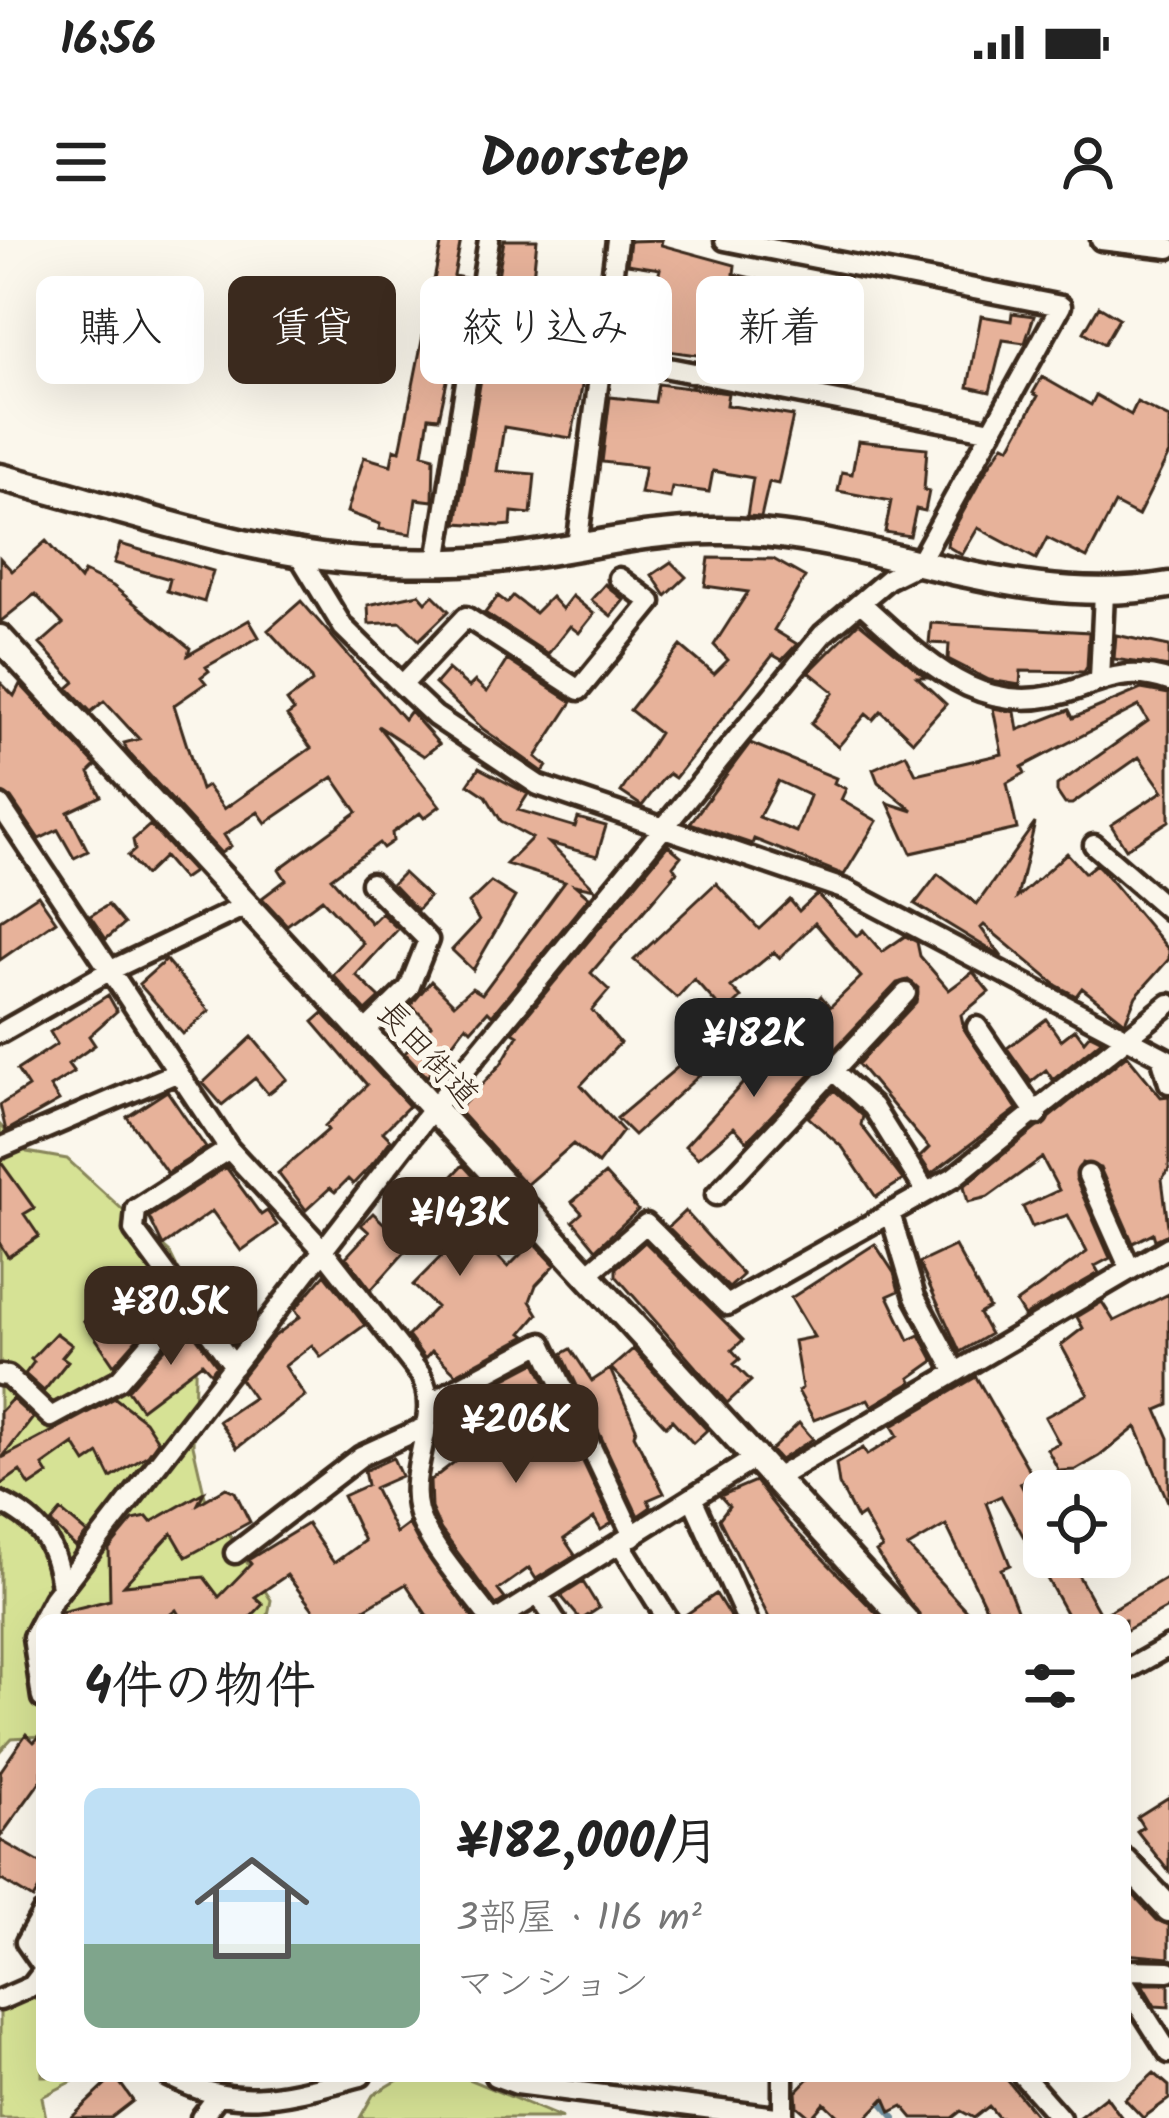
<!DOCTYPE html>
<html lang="ja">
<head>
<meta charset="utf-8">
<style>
	body { margin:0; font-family:Kalam,"Klee One",sans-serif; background:#f6f6f6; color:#222; height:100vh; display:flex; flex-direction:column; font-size:45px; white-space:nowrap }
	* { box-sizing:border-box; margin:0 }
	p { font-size:39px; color:#767676 }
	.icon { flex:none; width:66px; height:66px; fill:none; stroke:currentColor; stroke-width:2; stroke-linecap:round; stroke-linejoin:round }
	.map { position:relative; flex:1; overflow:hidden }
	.panel { position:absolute; left:36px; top:1374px; width:1095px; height:468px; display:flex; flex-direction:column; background:#fff; border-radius:18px; box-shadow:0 12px 48px #0002 }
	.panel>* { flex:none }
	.top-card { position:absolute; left:36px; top:36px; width:1098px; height:108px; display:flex; gap:24px }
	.tools { position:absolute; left:1023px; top:1230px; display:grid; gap:24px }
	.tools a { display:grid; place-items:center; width:108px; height:108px; border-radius:18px; background:#fff; box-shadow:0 12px 48px #0002; font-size:60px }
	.price { position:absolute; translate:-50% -102px; padding:0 27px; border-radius:24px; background:#3b2a1e; color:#fff; font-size:39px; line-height:78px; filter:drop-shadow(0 3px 6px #0008) }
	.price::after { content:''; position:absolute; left:50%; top:72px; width:36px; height:27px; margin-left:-18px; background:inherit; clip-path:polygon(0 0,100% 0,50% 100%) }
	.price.current { background:#222; color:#fff }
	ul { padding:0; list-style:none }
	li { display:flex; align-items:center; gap:36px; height:300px; padding:0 48px }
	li+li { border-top:3px solid #e0e0e0 }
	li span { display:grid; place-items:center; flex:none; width:336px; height:240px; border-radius:18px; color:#555 }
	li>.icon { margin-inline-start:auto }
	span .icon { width:144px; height:144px; fill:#fffc; stroke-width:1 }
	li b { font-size:51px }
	h2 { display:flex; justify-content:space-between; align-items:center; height:144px; padding:0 48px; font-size:51px }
	.tag { padding:0 42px; border-radius:18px; background:#fff; box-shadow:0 12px 48px #0002; font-size:42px; line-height:108px }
	.tag.current { background:#3b2a1e; color:#fff }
	.status { display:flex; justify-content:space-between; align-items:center; height:84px; padding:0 60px; background:#fff; direction:ltr }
	.status svg { height:33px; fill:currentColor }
	header { display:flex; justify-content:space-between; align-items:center; height:156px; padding:0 48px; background:#fff; font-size:54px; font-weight:700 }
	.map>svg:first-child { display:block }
	.green { fill:#d6e295; stroke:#88865a; stroke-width:3 }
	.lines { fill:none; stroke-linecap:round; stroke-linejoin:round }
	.stream { stroke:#6f8e9e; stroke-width:6 }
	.building { fill:#e7b29a; stroke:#3b2a1e; stroke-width:3; fill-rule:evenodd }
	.street-casing { stroke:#3b2a1e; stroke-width:27 }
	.secondary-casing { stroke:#3b2a1e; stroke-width:33 }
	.street { stroke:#fbf7ec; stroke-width:18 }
	.secondary { stroke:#fbf7ec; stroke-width:24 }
	.labels { text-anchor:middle; stroke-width:10; stroke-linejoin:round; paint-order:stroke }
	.street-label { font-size:33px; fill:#3b2a1e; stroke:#fbf7ec }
</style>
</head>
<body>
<div class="status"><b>16:56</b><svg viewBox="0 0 49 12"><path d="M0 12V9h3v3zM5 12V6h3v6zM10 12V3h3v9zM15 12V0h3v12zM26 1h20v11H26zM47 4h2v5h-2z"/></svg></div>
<header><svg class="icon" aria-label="menu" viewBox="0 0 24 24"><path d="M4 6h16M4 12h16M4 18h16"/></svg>Doorstep<svg class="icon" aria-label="person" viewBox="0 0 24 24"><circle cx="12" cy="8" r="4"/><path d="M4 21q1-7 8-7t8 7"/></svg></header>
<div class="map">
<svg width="1169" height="1878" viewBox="0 0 1169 1878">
	<rect width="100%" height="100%" fill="#fbf7ec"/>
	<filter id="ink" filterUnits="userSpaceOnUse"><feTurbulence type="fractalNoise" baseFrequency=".00833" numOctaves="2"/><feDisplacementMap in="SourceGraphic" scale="24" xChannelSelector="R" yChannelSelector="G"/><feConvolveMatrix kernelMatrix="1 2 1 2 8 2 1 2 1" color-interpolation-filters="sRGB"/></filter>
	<g filter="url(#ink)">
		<!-- green -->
		<path class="green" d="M0 885 27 912 67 919 170 1013 197 1068 193 1205 205 1257 271 1360 267 1380H42V1496L12 1498 0 1511Z
			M42 1755V1836H83L42 1857 46 1878H0V1769Z
			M405 1836H461L562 1878H360L373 1855Z"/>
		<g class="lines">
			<!-- stream -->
			<path class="stream" d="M879 1860 895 1878"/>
		</g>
		<!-- building -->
		<path class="building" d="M442 0H461L454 36 469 39 439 178 429 177 423 214 434 217 433 261 416 259 411 294 379 289 380 284 347 272 364 217 391 225 394 209 400 211Z
			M504 0H537L531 56 568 61 565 86 574 87 570 112 587 115 580 158 571 198 504 187 497 231 535 234 531 274 512 272 511 285 500 286 457 283Z
			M662 0 661 5 735 25 734 34 836 57 822 135 745 122 744 129 718 124 719 118 617 104 621 72 649 76 660 29 627 24 630 1Z
			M1099 66 1119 78 1104 104 1084 92Z
			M1012 73 1034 76 1025 103 1003 100 990 152 968 147 981 76 1011 81Z
			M1042 137 1091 165 1096 155 1131 175 1137 162 1169 178V214L1138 276 1115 264 1087 318 1047 298 1036 319 978 288 962 315 947 306 948 299 988 227 1004 204 1010 207 1038 156 1033 153Z
			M658 144 728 153 726 165 793 176 778 244 769 242 761 277 747 276 753 238 713 231 709 252 672 247 670 258 640 253 645 227 602 222 610 157 655 162Z
			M858 201 927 208 924 250 929 251 925 271 916 269 910 296 885 292 891 261 838 251 842 232 852 234Z
			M46 301 80 340 84 332 113 346 190 408 188 415 249 380 259 397 206 427 209 431 201 437 206 443 174 465 201 550 207 546 224 569 311 508 287 476 294 471 287 461 312 442 310 436 268 390 301 361 404 479 410 471 439 504 424 516 378 486 440 566 424 578 420 573 392 593 393 601 383 608 379 603 331 638 371 683 381 673 398 689 356 735 380 758 366 771 333 735 363 703 322 659 287 685 262 658 286 640 279 629 357 572 333 537 266 583 258 572 224 595 231 606 221 613 127 511 124 503 139 499 104 461 91 472 68 448 75 442 40 404 63 384 35 354 0 382V318L12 331Z
			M120 304 213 331 204 362 167 351 170 339 114 323Z
			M709 318 773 319 805 337 774 390 797 404 782 420 773 415 675 538 669 534 662 540 642 566 621 552 659 493 630 470 681 406 714 434 728 420 714 405 748 352 705 346Z
			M671 322 686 337 666 356 652 335Z
			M605 344 624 360 611 376 591 360Z
			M419 354 426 362 433 355 449 371 419 400 401 382 369 384 368 365Z
			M498 356 507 363 513 356 535 373 551 357 562 369 572 356 594 374 579 393 570 386 548 414 485 373Z
			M859 382 926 437H917L946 464 913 501 881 471 873 480 866 474 838 507 811 484 834 452 809 432Z
			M931 383 1089 392 1087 427 1084 432 1021 431 1020 445 989 440 948 419 949 404 929 403Z
			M1116 395 1169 406V427L1114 419Z
			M507 420 572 462 536 517 547 526 543 532 483 489 435 444 448 429 469 447 475 441 487 452Z
			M0 442 14 456 20 444 96 526 89 533 101 556 68 572 88 611 74 618 58 590 39 599 11 558 0 552Z
			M1141 449 1169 454V581L1126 609 1111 585 1163 551 1139 517 1072 564H1065L1057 552V545L1148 481 1139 466 1022 527 1025 533 1007 543 1017 589 911 613 888 563 913 571 878 542 873 529 906 514 916 534 1002 514 993 468 1015 472 1018 490 1069 470 1073 478Z
			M750 503 836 538 834 543 846 549 841 560 877 581 844 635 754 599 752 604 690 583ZM778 541 810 556 796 592 759 577Z
			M479 528 528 554 518 570 575 587 578 578 606 586 597 616 549 603 595 649 575 645 589 657 492 775 488 771 471 790 466 785 427 837 405 813 431 785 411 765 431 741 454 764 472 748 482 754 565 642 506 624 532 598 501 581 486 556 468 544Z
			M1035 583 1017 658 1067 613 1085 633 1096 624 1101 629 1169 710V719L1136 756 1125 782 1082 748 1076 756 1056 745 984 685 981 688 1002 717 915 664 938 634 977 664Z
			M150 585 193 632 183 639 164 617 145 635 128 616 135 610 133 600Z
			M668 605 681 616 673 626 677 632 591 733 609 750 592 770 620 803 581 845 623 891 598 924 573 904 526 945 458 870 501 824 518 795 513 792Z
			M403 633 429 657 417 670 392 644Z
			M491 642 515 657 473 730 452 710 479 681 469 663Z
			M716 643 759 689 790 660 799 671 817 654 857 696 863 690 882 712 905 696 917 702 920 716 949 750 973 732 989 752 961 775 964 789 1017 869 931 934 920 917 929 908 858 824 916 762 918 748 908 740 897 743 833 811 802 777 821 756 830 767 861 737 815 683 780 718 774 712 731 747 741 758 725 773 694 739 677 758 634 720Z
			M38 655 56 681 0 720V680Z
			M108 665 124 684 106 699 90 676Z
			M166 720 209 771 183 794 139 744Z
			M108 755 117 771 89 796 95 805 68 824 74 832 50 847 59 861 6 891 0 865 28 847 17 830 57 804 50 792Z
			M323 773 409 866 383 892 391 900 375 921 353 944 348 939 335 952 330 948 306 970 278 933 328 890 325 886 367 845 313 782Z
			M741 774 759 791 740 807 735 803 634 895 617 878Z
			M1046 779 1061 800 1075 789 1084 801 1090 794 1102 800 1053 840 1046 830 1031 842 1007 808Z
			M252 797 287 839 268 854 255 838 222 865 203 843Z
			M781 802 811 834 747 901 734 887 698 918 685 906Z
			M1127 815 1161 857 1169 856V929L1162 939 1169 994 1155 1000 1153 993 1133 1003 1100 928 1082 923 1076 940 1110 1018 1095 1026 1099 1033 1024 1076 1016 1063 1087 1012 1068 975 1032 987 1023 967 1059 950 1042 918 988 957 968 962 964 946Z
			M834 850 863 876 861 885 903 940 876 957 843 908 808 877Z
			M167 851 206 908 167 933 127 877Z
			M0 921 34 968 24 974 39 996 8 1017 0 1004Z
			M463 925 475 938 470 942 508 974 483 1001 508 1027 533 1002 555 1025 536 1045 530 1061 538 1074 522 1093 526 1096 456 1134 432 1111 425 1119 408 1096 436 1067 413 1045 479 978 455 956 371 1050 346 1017 369 992 361 985 373 973 397 996Z
			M226 927 261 975 267 971 277 985 241 1011 212 971 163 1006 149 977Z
			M605 934 638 970 596 1009 573 981 582 973 572 962Z
			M685 971 743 1035 729 1048 668 987Z
			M645 1002 743 1100 732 1110 740 1119 734 1124 751 1141 727 1163 616 1036V1028Z
			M875 1004 894 1033 899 1051 888 1056 909 1100 920 1095 934 1121 910 1138 912 1142 872 1166 868 1159 814 1180 798 1151 802 1148 794 1101 814 1097 791 1058Z
			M955 1006 989 1068 979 1074 990 1094 960 1112 919 1023Z
			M325 1034 365 1085 321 1117 312 1105 285 1126 305 1156 237 1208 219 1181 253 1158 240 1139 272 1098 300 1077 295 1069Z
			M130 1052 150 1084 114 1125 84 1081Z
			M1169 1054V1165L1157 1170 1169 1198V1264L1136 1187 1100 1216 1076 1230 1059 1231 1047 1209 1059 1203 1045 1177 1088 1154 1061 1105 1083 1088 1077 1077 1102 1062 1114 1081Z
			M244 1059 256 1075 234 1103 216 1079Z
			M181 1090 186 1097 193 1093 217 1125 211 1133 202 1123 141 1169 128 1150Z
			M56 1093 72 1105 62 1117 68 1121 44 1151 25 1134 34 1122 31 1119Z
			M571 1109 592 1141 610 1129 636 1188 634 1195 664 1253 648 1260 651 1267 638 1276 562 1114Z
			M633 1109 707 1190 693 1203 672 1180 666 1186 611 1128Z
			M536 1122 612 1283 601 1290 594 1278 564 1299 575 1315 536 1339 529 1328 498 1350 505 1359 496 1365 441 1290 431 1268 430 1241 475 1206 465 1192 481 1181 467 1167 477 1153ZM534 1173 552 1212 520 1226 501 1199Z
			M976 1137 1032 1235 1020 1243 1044 1287V1317H1054L1061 1330 1072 1324 1101 1376 1169 1336V1367L1125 1391V1380H1070L1001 1256 986 1263 1010 1325 1001 1329 1021 1380H992L946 1285 908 1307 975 1380H921L876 1312 882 1308 863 1275 857 1279 839 1244 836 1224 863 1208 867 1215 898 1196 892 1186Z
			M115 1158 145 1181 158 1201 148 1215 111 1238 99 1214 86 1223 74 1204 43 1226 48 1234 30 1246 20 1231 0 1245V1172L12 1159 33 1178 2 1218Z
			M799 1183 813 1199 780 1220 771 1210Z
			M393 1218 401 1236 374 1248 396 1293 408 1284 474 1380H430L406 1344 361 1371 365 1380H321L287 1335 255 1357 263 1364 248 1380H182L176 1370 163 1380H57L61 1372 110 1360 109 1309 133 1280 147 1277 151 1282 204 1252 198 1264 226 1248 235 1252 250 1282 186 1317 172 1293 124 1345 204 1337 219 1357 251 1324 248 1320 307 1284 334 1323 364 1301 343 1256 367 1245 364 1231Z
			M755 1241 788 1283 883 1380H770L719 1279 729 1266 720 1256Z
			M61 1271 87 1293 76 1307 51 1283Z
			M583 1342 599 1368 581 1380 561 1356Z
			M716 1354 732 1380H681V1378Z
			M26 1494 34 1502 42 1494V1539L0 1597V1532Z
			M1169 1557V1632L1137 1591 1143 1587 1137 1577Z
			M0 1600 42 1624V1644L33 1659 0 1639Z
			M1125 1646 1157 1680 1169 1685V1718L1125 1714Z
			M1142 1744H1169V1767L1155 1766Z
			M1154 1833 1169 1846V1859L1143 1878 1125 1859Z
			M115 1836 133 1861 111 1878H71Z
			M811 1836H1004L1038 1878H999L989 1866 974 1878 961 1871 952 1878H913L903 1866 891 1872 885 1858 866 1878H840L824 1863 811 1878 797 1866 796 1852Z
			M1106 1856 1122 1878H1078Z"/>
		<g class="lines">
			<!-- street casing -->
			<g class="street-casing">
				<path id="street" d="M1101 0 1169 8
					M602 115 992 191
					M577 306 617 0
					M296 310 343 387 402 445 435 476 538 545 846 650 1169 820
					M437 322 489 0
					M861 363C926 421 982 485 1080 448 1112 436 1135 429 1169 441
					M1100 439 1104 353
					M402 445 466 377 579 450 651 362 619 338
					M0 565 229 909 324 1011 420 1134C444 1175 406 1226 418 1271 425 1302 471 1352 491 1380
					M1094 605 1169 670
					M977 787 1037 875
					M364 792 409 748 428 700 371 643
					M0 793 109 731 247 665
					M1161 816 1169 843
					M831 829 873 867 926 952
					M0 908 176 833
					M229 909 136 969 134 990 234 1126
					M1088 935 1130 1029
					M716 955 906 753
					M890 973 915 1057 955 1131
					M588 1034 646 984 727 1065 954 937 1169 764
					M0 1135 8 1136 51 1177 119 1140 185 1064
					M428 1164 542 1103 633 1296
					M776 1238 1169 1007
					M693 1260 747 1380
					M0 1262C41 1282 56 1304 61 1348
					M620 1303 668 1380
					M235 1313 361 1216 425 1187
					M538 1354 555 1380
					M497 1380 757 1217
					M1125 1431 1169 1406
					M42 1458 33 1397 53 1359 434 867 823 394 888 339 918 324 1061 66 725 0
					M42 1674 26 1702 42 1725
					M1125 1730 1169 1731
					M1125 1744 1169 1813
					M0 1760 32 1746 42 1733
					M169 1836C238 1873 288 1855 361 1836
					M495 1836 517 1844 784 1878
					M1023 1836 1060 1878
					M201 1878 217 1857
					M783 1878V1836"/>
			</g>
			<!-- secondary casing -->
			<g class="secondary-casing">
				<path id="secondary" d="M0 237C122 268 264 321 389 322 425 323 462 323 498 319 573 311 647 289 723 291 876 293 1014 373 1169 345
					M0 398 905 1380
					M1125 1622 1169 1669"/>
			</g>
			<!-- street -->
			<use href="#street" class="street"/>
			<!-- secondary -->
			<use href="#secondary" class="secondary"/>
		</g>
	</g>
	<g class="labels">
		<!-- street labels -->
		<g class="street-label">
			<text transform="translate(429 813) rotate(47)" y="12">長田街道</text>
		</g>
	</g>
</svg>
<div class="tools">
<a><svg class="icon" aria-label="locate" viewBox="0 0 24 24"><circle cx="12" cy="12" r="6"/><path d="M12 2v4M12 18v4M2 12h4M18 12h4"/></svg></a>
</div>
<b class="price current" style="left:754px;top:860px">¥182K</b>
<b class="price" style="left:460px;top:1039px">¥143K</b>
<b class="price" style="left:171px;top:1128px">¥80.5K</b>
<b class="price" style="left:516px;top:1246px">¥206K</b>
<div class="top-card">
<a class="tag">購入</a>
<a class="tag current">賃貸</a>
<a class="tag">絞り込み</a>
<a class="tag">新着</a>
</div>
<section class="panel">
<h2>4件の物件<svg class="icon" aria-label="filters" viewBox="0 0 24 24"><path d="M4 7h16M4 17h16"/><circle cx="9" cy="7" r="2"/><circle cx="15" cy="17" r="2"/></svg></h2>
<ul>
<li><span style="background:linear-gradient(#bfe0f5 65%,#7fa58c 0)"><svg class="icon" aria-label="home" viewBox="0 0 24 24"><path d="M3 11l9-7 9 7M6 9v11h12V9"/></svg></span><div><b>¥182,000/月</b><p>3部屋 · 116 m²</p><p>マンション</p></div></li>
</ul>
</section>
</div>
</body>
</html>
